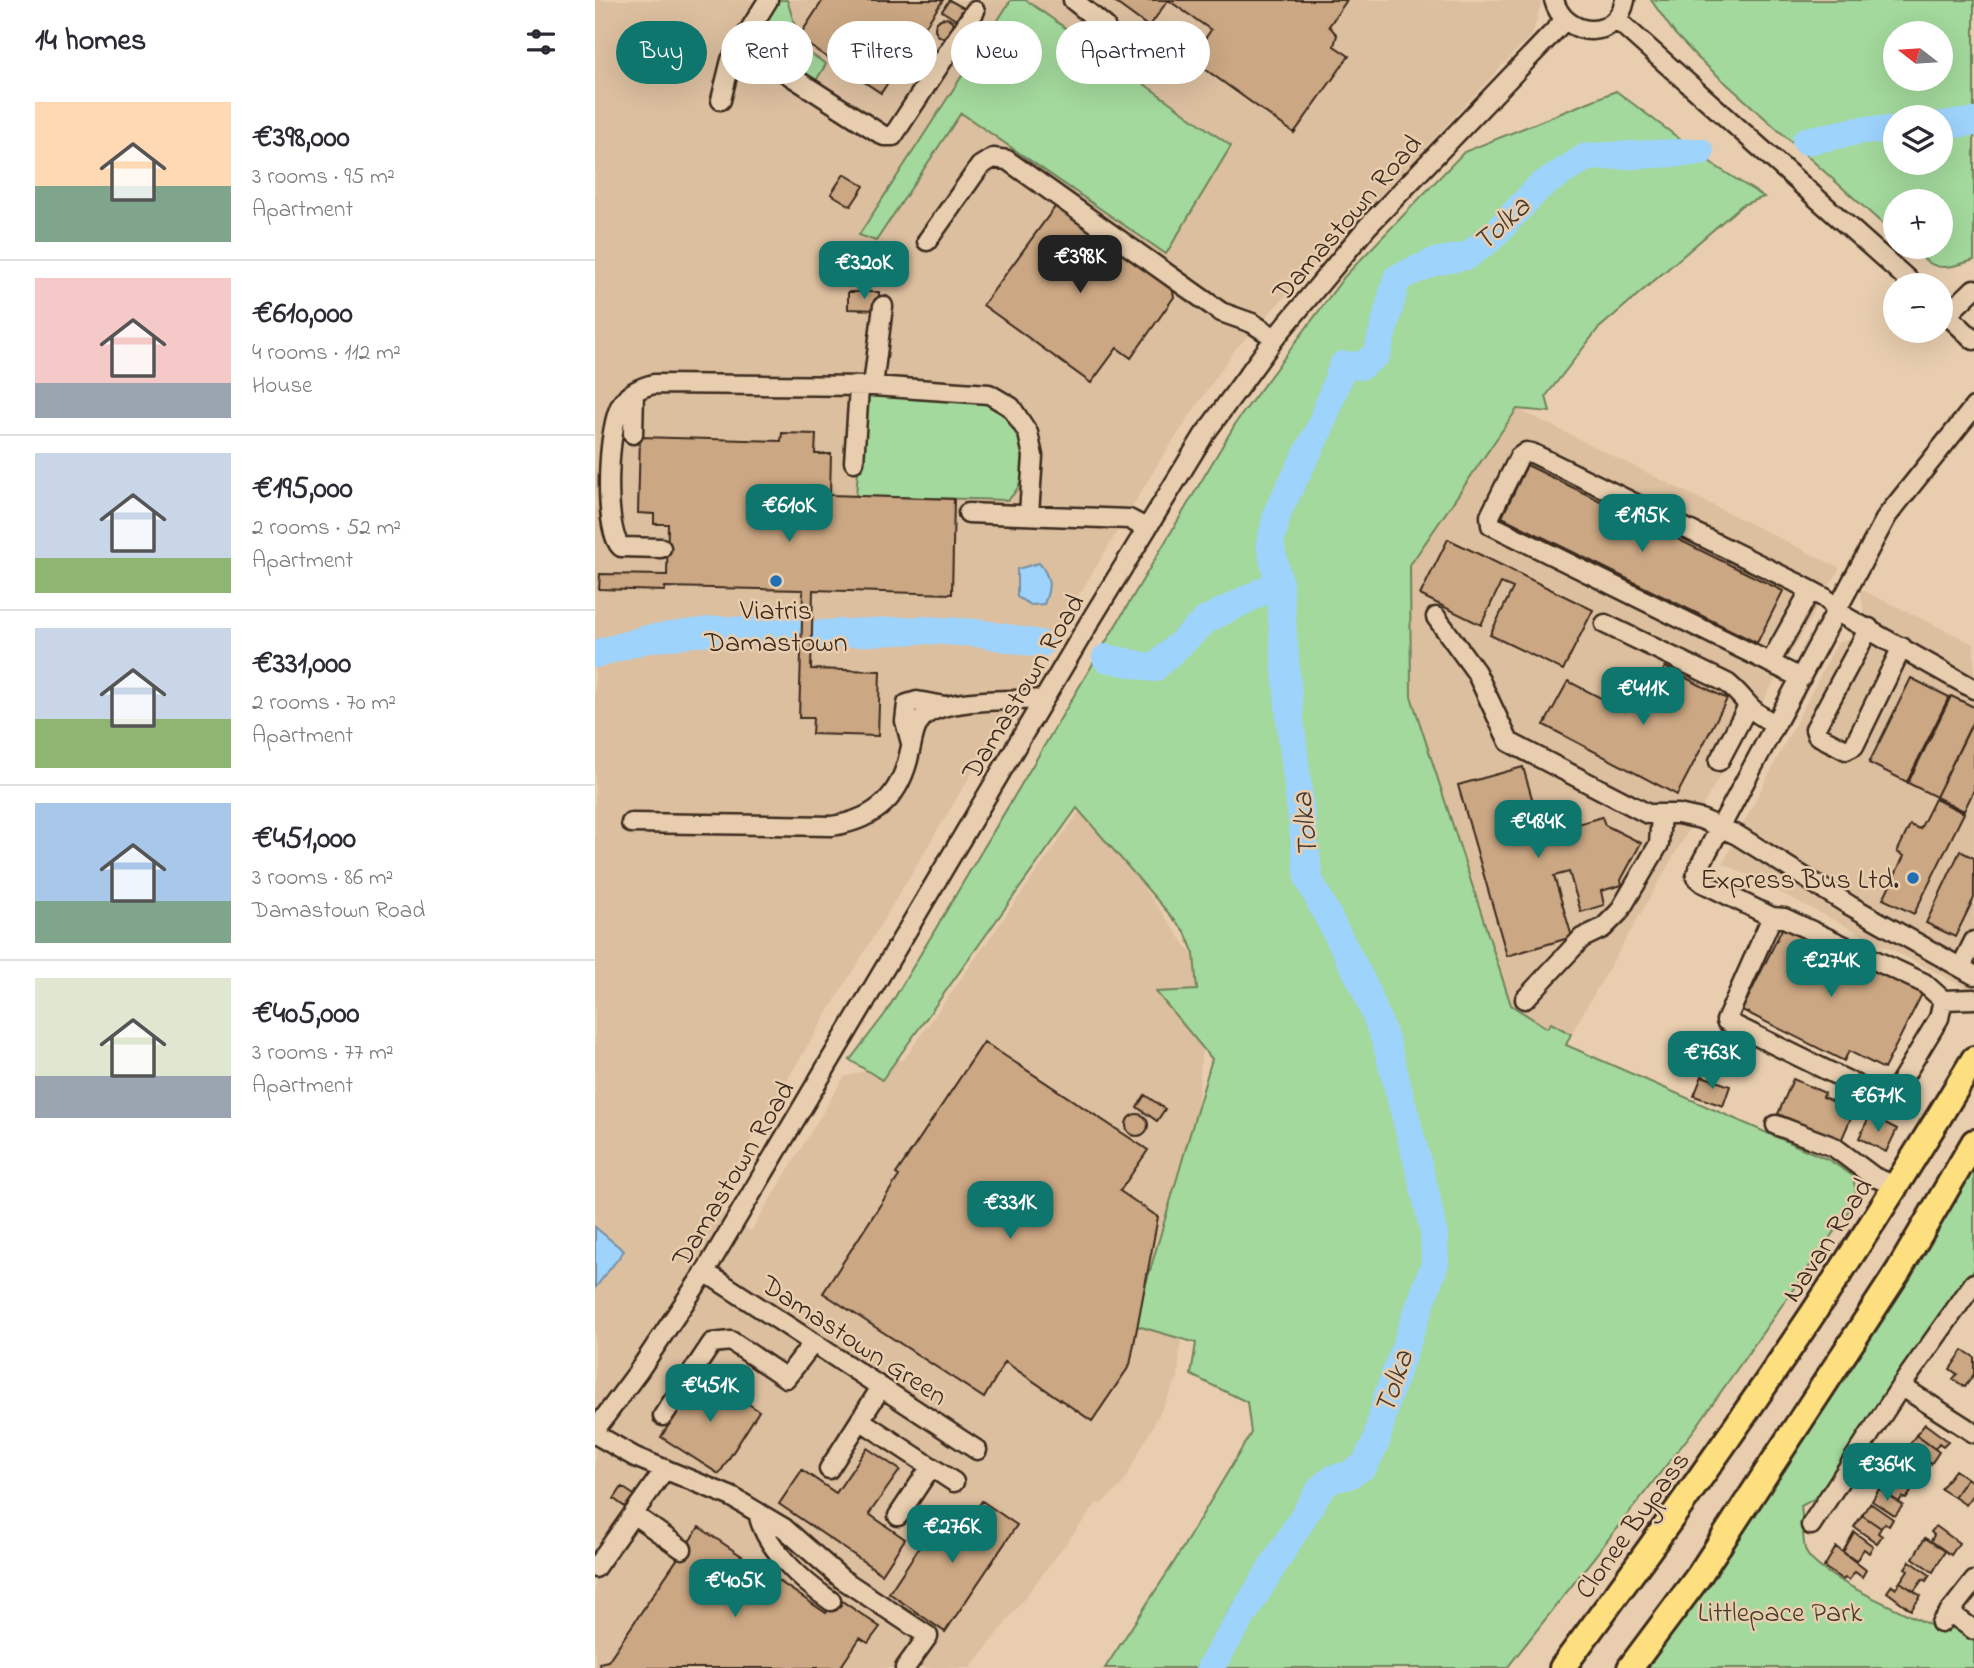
<!DOCTYPE html>
<html lang="en">
<head>
<meta charset="utf-8">
<style>
	body { margin:0; font-family:"Indie Flower",sans-serif; background:#f7f7f7; color:#2b2b33; height:100vh; display:flex; flex-direction:column; font-size:26px; white-space:nowrap }
	* { box-sizing:border-box; margin:0 }
	p { font-size:23px; color:#7c7c81 }
	.icon { flex:none; width:38px; height:38px; fill:none; stroke:currentColor; stroke-width:2; stroke-linecap:round; stroke-linejoin:round }
	.map { position:relative; flex:1; overflow:hidden }
	.details { display:flex; flex-direction:column; background:#fff; width:595px }
	.details>* { flex:none }
	.guide { position:absolute; left:21px; top:21px; width:665px; height:63px; display:flex; gap:14px }
	.needle { width:46px; rotate:287deg }
	.fabs { position:absolute; left:1288px; top:21px; display:grid; gap:14px }
	.fabs a { display:grid; place-items:center; width:70px; height:70px; border-radius:50%; background:#fff; box-shadow:0 7px 28px #0002; font-size:35px }
	.price { position:absolute; translate:-50% -60px; padding:0 16px; border-radius:14px; background:#0f766e; color:#fff; font-size:23px; line-height:46px; filter:drop-shadow(0 2px 4px #0008) }
	.price::after { content:''; position:absolute; left:50%; top:42px; width:21px; height:16px; margin-left:-10px; background:inherit; clip-path:polygon(0 0,100% 0,50% 100%) }
	.price.on { background:#222; color:#fff }
	ul { padding:0; list-style:none }
	li { display:flex; align-items:center; gap:21px; height:175px; padding:0 35px }
	li+li { border-top:2px solid #e1e1e2 }
	li span { display:grid; place-items:center; flex:none; width:196px; height:140px; border-radius:0px; color:#555 }
	li>.icon { margin-inline-start:auto }
	span .icon { width:84px; height:84px; fill:#fffc; stroke-width:1 }
	li b { font-size:30px }
	h2 { display:flex; justify-content:space-between; align-items:center; height:84px; padding:0 35px; font-size:30px }
	.tag { padding:0 24px; border-radius:32px; background:#fff; box-shadow:0 7px 28px #0002; font-size:24px; line-height:63px }
	.tag.on { background:#0f766e; color:#fff }
	main { display:flex; flex:1; min-height:0 }
	.map>svg:first-child { display:block }
	.built { fill:#dcbf9f }
	.green { fill:#a3d99c; stroke:#6f825d; stroke-width:2; fill-rule:evenodd }
	.water { fill:#9ed3fc; stroke:#768fa3; stroke-width:2 }
	.lines { fill:none; stroke-linecap:round; stroke-linejoin:round }
	.stream { stroke:#768fa3; stroke-width:4.5 }
	.river { stroke:#9ed3fc; stroke-width:28 }
	.building { fill:#cba783; stroke:#3b2a1e; stroke-width:2 }
	.minor-casing { stroke:#3b2a1e; stroke-width:23 }
	.highway-casing { stroke:#3b2a1e; stroke-width:30 }
	.minor { stroke:#e8ceaf; stroke-width:18 }
	.highway { stroke:#fedf80; stroke-width:24 }
	.poi-dot { fill:#1f6fb2; stroke:#e8ceaf; stroke-width:2.5 }
	.labels { text-anchor:middle; stroke-width:5; stroke-linejoin:round; paint-order:stroke }
	.street-label { font-size:28px; fill:#3b2a1e; stroke:#e8ceaf }
	.poi-label { font-size:28px; fill:#3b2a1e; stroke:#e8ceaf }
	.park-label { font-size:28px; fill:#453c2b; stroke:#e8ceaf }
	.water-label { font-size:30px; font-style:italic; fill:#453b34; stroke:#e8ceaf }
</style>
</head>
<body>
<main>
<section class="details">
<h2>14 homes<svg class="icon" aria-label="filters" viewBox="0 0 24 24"><path d="M4 7h16M4 17h16"/><circle cx="9" cy="7" r="2"/><circle cx="15" cy="17" r="2"/></svg></h2>
<ul>
<li><span style="background:linear-gradient(#ffd9b3 60%,#7fa58c 0)"><svg class="icon" aria-label="home" viewBox="0 0 24 24"><path d="M3 11l9-7 9 7M6 9v11h12V9"/></svg></span><div><b>€398,000</b><p>3 rooms · 95 m²</p><p>Apartment</p></div></li>
<li><span style="background:linear-gradient(#f6c9c9 75%,#9aa5b1 0)"><svg class="icon" aria-label="home" viewBox="0 0 24 24"><path d="M3 11l9-7 9 7M6 9v11h12V9"/></svg></span><div><b>€610,000</b><p>4 rooms · 112 m²</p><p>House</p></div></li>
<li><span style="background:linear-gradient(#c9d6e8 75%,#8fb573 0)"><svg class="icon" aria-label="home" viewBox="0 0 24 24"><path d="M3 11l9-7 9 7M6 9v11h12V9"/></svg></span><div><b>€195,000</b><p>2 rooms · 52 m²</p><p>Apartment</p></div></li>
<li><span style="background:linear-gradient(#c9d6e8 65%,#8fb573 0)"><svg class="icon" aria-label="home" viewBox="0 0 24 24"><path d="M3 11l9-7 9 7M6 9v11h12V9"/></svg></span><div><b>€331,000</b><p>2 rooms · 70 m²</p><p>Apartment</p></div></li>
<li><span style="background:linear-gradient(#a9c7e8 70%,#7fa58c 0)"><svg class="icon" aria-label="home" viewBox="0 0 24 24"><path d="M3 11l9-7 9 7M6 9v11h12V9"/></svg></span><div><b>€451,000</b><p>3 rooms · 86 m²</p><p>Damastown Road</p></div></li>
<li><span style="background:linear-gradient(#dfe7d0 70%,#9aa5b1 0)"><svg class="icon" aria-label="home" viewBox="0 0 24 24"><path d="M3 11l9-7 9 7M6 9v11h12V9"/></svg></span><div><b>€405,000</b><p>3 rooms · 77 m²</p><p>Apartment</p></div></li>
</ul>
</section>
<div class="map">
<svg width="1379" height="1668" viewBox="0 0 1379 1668">
	<rect width="100%" height="100%" fill="#e8ceaf"/>
	<filter id="ink" filterUnits="userSpaceOnUse"><feTurbulence type="fractalNoise" baseFrequency=".0143" numOctaves="2"/><feDisplacementMap in="SourceGraphic" scale="14" xChannelSelector="R" yChannelSelector="G"/><feConvolveMatrix kernelMatrix="1 2 1 2 8 2 1 2 1" color-interpolation-filters="sRGB"/></filter>
	<g filter="url(#ink)">
		<!-- built -->
		<path class="built" d="M0 0H947L938 33 638 352 566 459 117 1205 156 1231 249 1077 309 1059 489 805 605 965 610 1007 583 1378 527 1485 506 1504 502 1503 376 1668H0Z
			M923 409 1245 568 976 1034 956 1023 952 1029 916 1005 816 696 815 565Z
			M1265 589 1379 644V992L1128 863 1242 643 1263 636 1270 619Z"/>
		<!-- green -->
		<path class="green" d="M183 0H192L201 29 198 42 231 64 219 84C176 54 148 53 183 0Z
			M416 0H431L636 146 571 254 366 113 281 241 264 235Z
			M1056 0H1379V260C1344 271 1342 271 1314 247H1346V201H1300V235L1103 58 1080 34ZM1300 33H1346V79H1300ZM1300 117H1346V163H1300Z
			M1021 91 1122 167 1169 197 1147 205 1003 329 951 396 955 412 922 409 815 565 816 696 916 1005 952 1028 956 1023 976 1034 971 1045 1234 1160 1258 1176 1262 1199 1099 1430 912 1668H621L721 1503 739 1485 760 1476 777 1461 791 1424 802 1376 845 1271 844 1237 829 1150 762 953 718 877 681 535 687 510 723 436 670 519 676 580 674 606 695 820 708 890 753 968 804 1117 832 1240 833 1268 785 1382 779 1436 772 1451 760 1462 739 1466 708 1498 670 1564 639 1604 601 1668H510L578 1564 656 1433 652 1402 596 1375 601 1343 539 1325 617 1059 561 992 602 990 599 954 590 932 482 808 287 1080 255 1060 290 1014 642 421 750 276 869 152Z
			M281 392C340 396 407 382 430 450 435 466 425 489 413 500L261 496 268 403Z
			M1379 1168V1270L1307 1371 1226 1495 1206 1506C1208 1519 1207 1536 1210 1549 1216 1576 1323 1617 1349 1632 1362 1623 1368 1631 1379 1639V1668H1040L1111 1572 1136 1553 1159 1505 1288 1316Z"/>
		<!-- water -->
		<path class="water" d="M444 563C456 577 456 587 449 604L436 605 422 597V569Z
			M0 1227 29 1251 0 1288Z"/>
		<g class="lines">
			<!-- stream -->
			<path class="stream" d="M681 697 693 695"/>
			<!-- river -->
			<path class="river" d="M1346 125 1379 122
				M1211 141 1268 130H1300
				M226 634 328 630 384 633 445 644
				M0 654 52 639 123 630 200 632
				M511 658 559 668 611 620 684 583
				M615 1668 726 1488 737 1479 754 1475 769 1466 781 1442 792 1398 840 1263 839 1234 830 1191 791 1042 770 988 714 880 695 720 684 583 675 544 683 511 725 428 748 365 766 366 782 354 802 278 839 262 872 256 897 237 944 187 991 157 1105 152"/>
		</g>
		<!-- building -->
		<path class="building" d="M228 0H348L286 93 203 38Z
			M354 0 369 8 361 20 347 11Z
			M517 0H573L554 27Z
			M573 0H752L734 26 742 35 739 46 754 56 699 133 596 59 616 30Z
			M340 28a10 10 0 1 1 20 0a10 10 0 1 1-20 0Z
			M315 61 336 74 330 83 309 71Z
			M249 174 269 186 256 206 236 194Z
			M463 203 577 286 579 297 536 358 522 348 496 383 388 305Z
			M248 269a14 14 0 1 1 28 0a14 14 0 1 1-28 0Z
			M253 292H284V310L253 309Z
			M187 433 221 434 220 454H236L235 495 359 499 357 594 218 590 216 669 285 671 283 736 217 734 218 718H204L208 590 70 587V591L4 589 5 574 72 575 73 524H59V514L43 513 45 437 186 441Z
			M932 465 1188 591 1162 643 907 517Z
			M853 539 998 610 968 670 895 635 918 588 906 583 886 625 825 595Z
			M1070 667 1132 699 1082 795 949 725 973 681 1031 711 1046 681 1059 688Z
			M1316 678 1354 697 1312 782 1274 763Z
			M1356 696 1379 707V719L1341 797 1313 783Z
			M1379 720V790L1369 811 1341 797Z
			M928 767 945 826 960 821 962 830 1007 817 1010 825 1046 843 1026 880 1027 885 1006 891 1009 905 986 912 974 872 959 876 977 937 912 956 863 785Z
			M1340 799 1369 813 1319 914 1288 899 1309 856 1302 852 1315 825 1325 829Z
			M1365 851 1379 858V898L1360 937 1331 923Z
			M1190 923 1328 992 1289 1069 1254 1051 1249 1061 1147 1010Z
			M1120 1036 1128 1041 1113 1069 1104 1064Z
			M389 1042 553 1150 525 1191 563 1217 535 1365 497 1421 410 1362 389 1398 228 1293 304 1176 301 1174Z
			M1107 1076 1135 1086 1128 1106 1099 1096Z
			M1198 1079 1230 1093 1228 1097 1259 1111 1246 1141 1183 1114Z
			M550 1095 570 1109 562 1121 542 1107Z
			M531 1125a11 11 0 1 1 22 0a11 11 0 1 1-22 0Z
			M1275 1115 1302 1129 1291 1152 1264 1138Z
			M1368 1350 1379 1357V1374L1370 1387 1358 1379 1362 1374 1355 1369Z
			M107 1373 164 1411 124 1474 66 1437Z
			M1330 1424 1353 1441 1348 1446 1344 1443 1340 1449 1321 1435Z
			M1321 1435 1344 1452 1336 1464 1313 1447Z
			M272 1448 305 1470 274 1514 310 1539 287 1574 184 1504 207 1470 241 1493Z
			M1312 1450 1334 1466 1330 1473 1326 1470 1323 1475 1304 1462Z
			M1304 1462 1323 1475 1319 1481 1323 1483 1319 1490 1296 1474Z
			M1360 1470 1372 1478 1359 1497 1346 1489Z
			M1292 1477 1316 1492 1311 1499 1307 1497 1304 1502 1284 1489Z
			M1372 1478 1379 1483V1494L1371 1505 1359 1497Z
			M27 1487 39 1495 30 1507 19 1499Z
			M1284 1489 1308 1505 1300 1516 1277 1501Z
			M387 1501 422 1525 350 1632 294 1593 345 1516 367 1531Z
			M1275 1503 1298 1519 1294 1526 1290 1523 1286 1528 1267 1515Z
			M1267 1515 1286 1528 1283 1533 1287 1536 1282 1543 1259 1527Z
			M1341 1526 1364 1543 1356 1555 1336 1541 1339 1535 1336 1532Z
			M104 1527 231 1613 241 1597 285 1627 273 1643 265 1638 245 1668H5L4 1663 13 1661Z
			M1259 1532 1278 1546 1274 1553 1269 1549 1261 1561 1248 1552Z
			M1330 1538 1350 1551 1338 1572 1318 1558Z
			M1241 1547 1271 1570 1267 1577 1260 1572 1254 1580 1250 1578 1248 1580 1229 1567Z
			M1315 1561 1335 1575 1331 1581 1328 1579 1319 1591 1305 1582 1313 1570 1310 1568Z
			M1305 1582 1326 1596 1316 1610 1292 1592 1297 1585 1301 1588Z"/>
		<g class="lines">
			<!-- minor casing -->
			<g class="minor-casing">
				<path id="minor" d="M478 0 510 26
					M959 0C969 38 1022 42 1030 0
					M1021 19 1319 285
					M146 44 289 136H298L380 11
					M126 100 136 60 173 0
					M332 241 385 166 398 158 412 160 626 312 657 323 680 338
					M1346 309 1379 340
					M1352 315 1379 289
					M278 386 288 306
					M38 434 39 392
					M259 462 264 388
					M373 513 534 519 551 528
					M66 548 26 547C8 530 12 425 27 403 35 392 46 387 59 384L278 386 394 394 416 407 433 433 438 456 434 514
					M841 617 881 672 914 742 1053 814H1083L1106 819 1142 835 1254 905 1379 975
					M1010 624 1132 683C1154 701 1151 710 1181 724
					M1274 628 1220 729 1222 735 1251 750 1259 746 1307 647
					M1175 663 1215 591
					M1206 678 896 525 895 516 924 457 931 452 937 453 1200 582 1230 598 1251 617 1379 689
					M316 743 310 721 312 704 322 701 350 706
					M1124 761 1152 708
					M36 823 237 826C282 819 306 796 315 751 318 739 319 726 328 717 349 697 421 701 449 699
					M1177 917 1108 883 1101 877 1103 869 1292 516 1379 407
					M1177 917 1189 918 1329 983 1348 1000 1344 1018 1302 1088 1282 1095 1131 1021Z
					M1366 967 1379 941
					M930 999 987 938 1008 928 1024 912 1064 844 1066 814
					M1348 1000 1379 999
					M1181 1125 1239 1147 1279 1177 1301 1186
					M110 1272 382 1450
					M1306 1386 1379 1433
					M68 1416 117 1343 136 1341 191 1378 218 1343
					M265 1420 359 1482
					M0 1430 43 1372 110 1272 494 623 609 435 680 338 773 226 969 21
					M0 1434 40 1457 137 1497 189 1528 247 1579 333 1636 310 1668
					M234 1469 285 1389
					M163 1513C170 1548 207 1581 236 1601
					M38 1514 87 1549
					M303 1516 335 1468
					M1216 1525 1306 1386 1379 1283
					M0 1568 70 1469
					M1354 1612 1379 1630
					M1346 1623 1379 1581"/>
			</g>
			<!-- highway casing -->
			<g class="highway-casing">
				<path id="highway" d="M967 1668C1114 1471 1253 1270 1379 1059
					M1035 1668 1103 1577 1304 1270 1379 1142"/>
			</g>
			<!-- minor -->
			<use href="#minor" class="minor"/>
			<!-- highway -->
			<use href="#highway" class="highway"/>
		</g>
	</g>
	<!-- markers -->
	<g class="poi-dot">
		<circle cx="181" cy="581" r="7"/>
		<circle cx="1318" cy="878" r="7"/>
	</g>
	<g class="labels">
		<!-- street labels -->
		<g class="street-label">
			<text transform="translate(751 217) rotate(-49)" y="10">Damastown Road</text>
			<text transform="translate(427 686) rotate(-59)" y="10">Damastown Road</text>
			<text transform="translate(137 1173) rotate(-59)" y="10">Damastown Road</text>
			<text transform="translate(1231 1239) rotate(-57)" y="10">Navan Road</text>
			<text transform="translate(260 1339) rotate(33)" y="10">Damastown Green</text>
			<text transform="translate(1036 1524) rotate(-54)" y="10">Clonee Bypass</text>
		</g>
		<!-- poi labels -->
		<g class="poi-label">
			<text x="181" y="619">Viatris<tspan x="181" dy="32">Damastown</tspan></text>
			<text x="1304" y="888" text-anchor="end">Express Bus Ltd.</text>
		</g>
		<!-- park labels -->
		<g class="park-label">
			<text x="1185" y="1621">Littlepace Park</text>
		</g>
		<!-- water labels -->
		<g class="water-label">
			<text transform="translate(906 223) rotate(-43)" y="10">Tolka</text>
			<text transform="translate(709 825) rotate(-96)" y="10">Tolka</text>
			<text transform="translate(798 1382) rotate(-71)" y="10">Tolka</text>
		</g>
	</g>
</svg>
<div class="fabs">
<a><svg class="needle" viewBox="-14 -14 28 28"><path d="M0-13l5 13h-10z" fill="#e53935"/><path d="M0 13l5-13h-10z" fill="#7c7c81"/></svg></a>
<a><svg class="icon" aria-label="layers" viewBox="0 0 24 24"><path d="M12 4l9 5-9 5-9-5zM3 14l9 5 9-5"/></svg></a>
<a>+</a>
<a>−</a>
</div>
<b class="price on" style="left:485px;top:295px">€398K</b>
<b class="price" style="left:269px;top:301px">€320K</b>
<b class="price" style="left:194px;top:544px">€610K</b>
<b class="price" style="left:1047px;top:554px">€195K</b>
<b class="price" style="left:1048px;top:727px">€411K</b>
<b class="price" style="left:943px;top:860px">€484K</b>
<b class="price" style="left:1236px;top:999px">€274K</b>
<b class="price" style="left:1117px;top:1091px">€763K</b>
<b class="price" style="left:1283px;top:1134px">€671K</b>
<b class="price" style="left:415px;top:1241px">€331K</b>
<b class="price" style="left:115px;top:1424px">€451K</b>
<b class="price" style="left:1292px;top:1503px">€364K</b>
<b class="price" style="left:357px;top:1565px">€276K</b>
<b class="price" style="left:140px;top:1619px">€405K</b>
<div class="guide">
<a class="tag on">Buy</a>
<a class="tag">Rent</a>
<a class="tag">Filters</a>
<a class="tag">New</a>
<a class="tag">Apartment</a>
</div>
</div>
</main>
</body>
</html>
